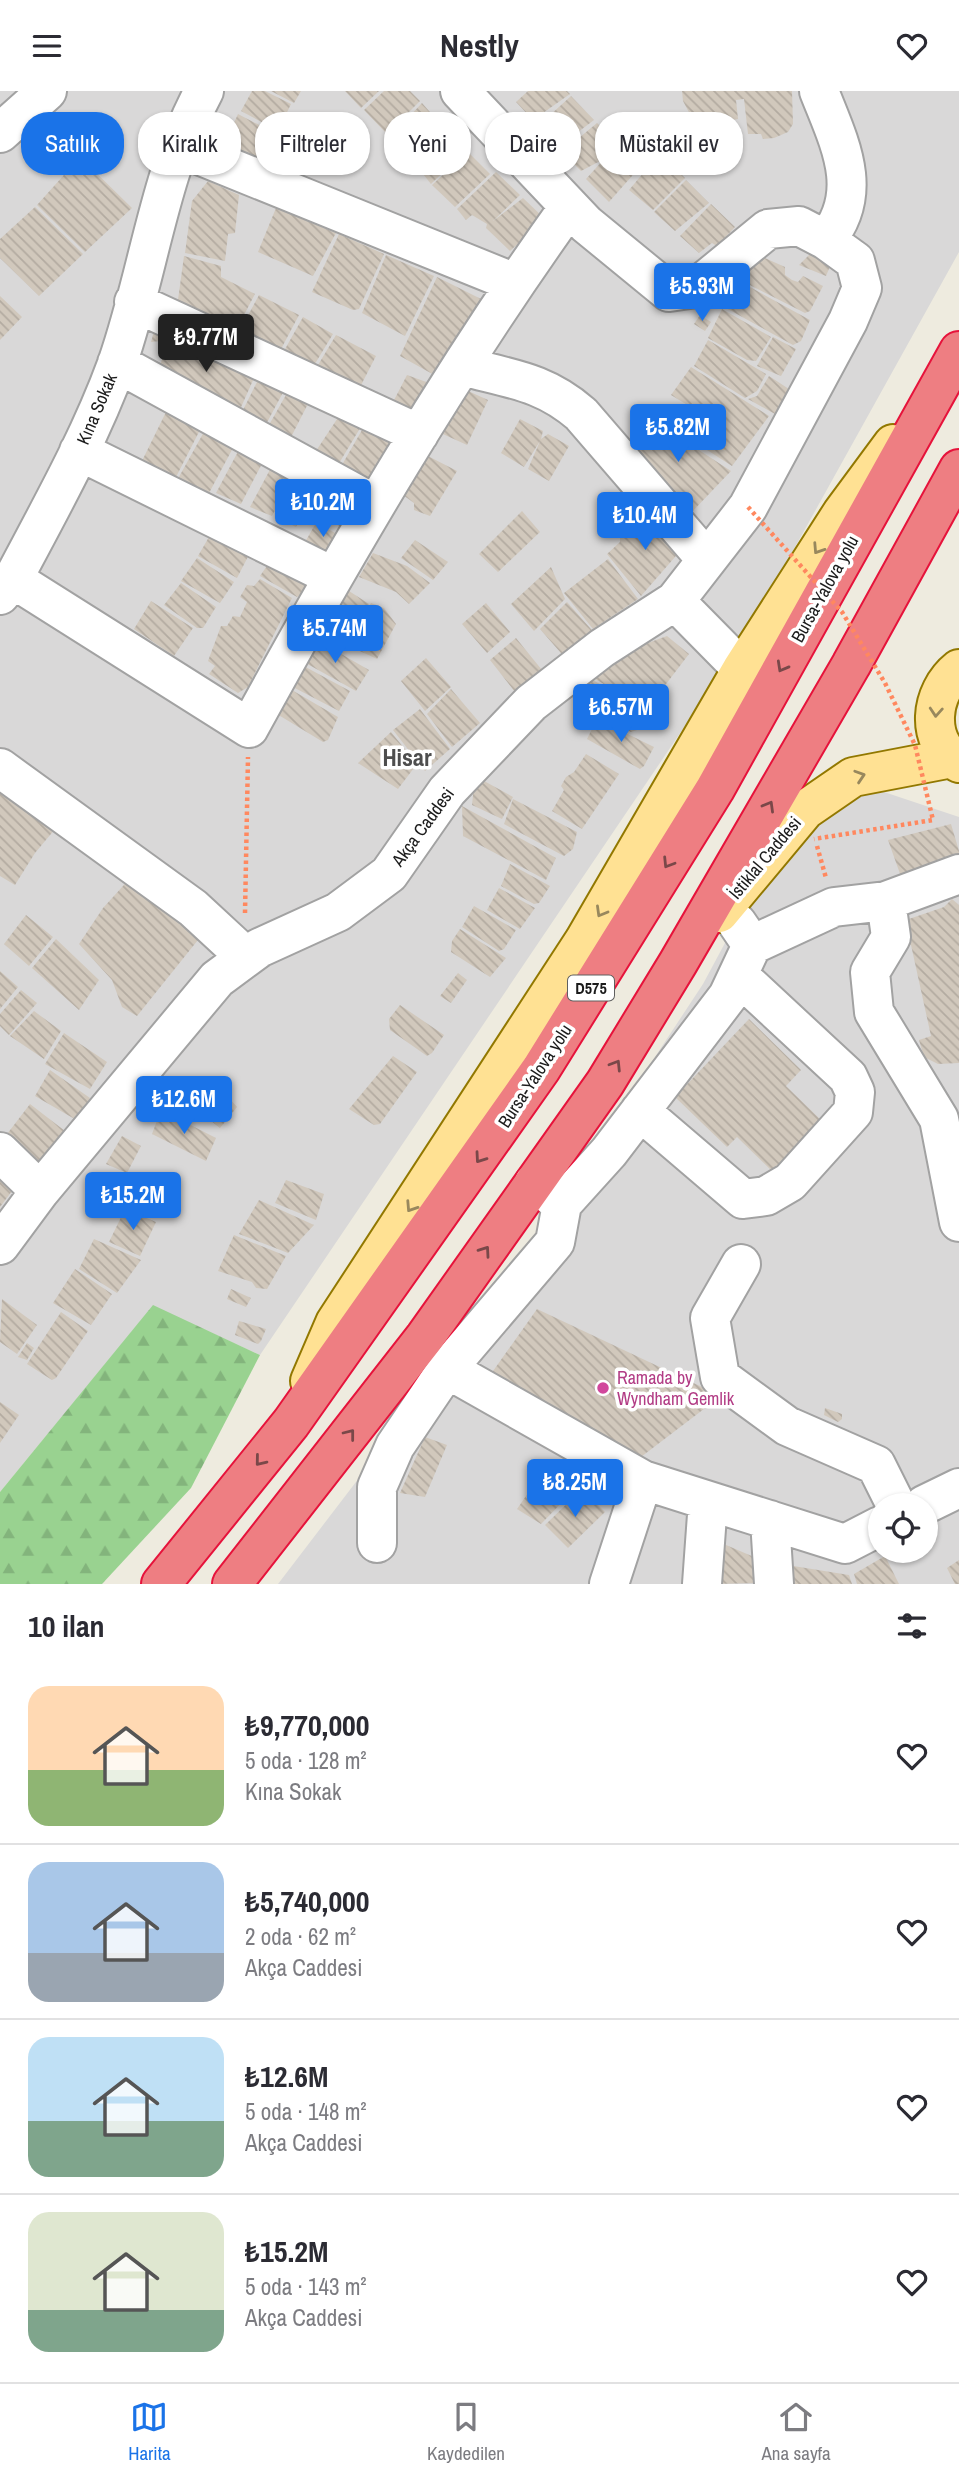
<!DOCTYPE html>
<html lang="tr">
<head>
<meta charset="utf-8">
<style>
	body { margin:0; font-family:"Archivo Narrow",sans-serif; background:#f2f2f3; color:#2b2b33; height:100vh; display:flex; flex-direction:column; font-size:26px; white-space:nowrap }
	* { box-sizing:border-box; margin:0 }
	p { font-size:23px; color:#7c7c81 }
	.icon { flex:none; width:38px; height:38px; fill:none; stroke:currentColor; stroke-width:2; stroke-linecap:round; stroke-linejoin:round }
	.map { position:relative; height:1493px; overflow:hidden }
	.drawer { display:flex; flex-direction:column; background:#fff; flex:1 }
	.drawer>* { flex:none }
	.banner { position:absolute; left:21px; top:21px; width:917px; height:63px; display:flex; gap:14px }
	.buttons { position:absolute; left:868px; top:1402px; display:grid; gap:14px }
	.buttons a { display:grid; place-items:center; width:70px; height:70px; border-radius:50%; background:#fff; box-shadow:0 2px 5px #0004; font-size:35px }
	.price { position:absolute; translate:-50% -60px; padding:0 16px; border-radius:7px; background:#1a73e8; color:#fff; font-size:23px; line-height:46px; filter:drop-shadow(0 2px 4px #0008) }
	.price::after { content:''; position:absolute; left:50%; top:42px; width:21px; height:16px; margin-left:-10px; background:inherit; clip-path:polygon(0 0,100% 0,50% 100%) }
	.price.selected { background:#222; color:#fff }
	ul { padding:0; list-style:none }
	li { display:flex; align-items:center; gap:21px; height:175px; padding:0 28px }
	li+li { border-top:2px solid #e1e1e2 }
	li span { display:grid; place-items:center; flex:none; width:196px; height:140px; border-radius:21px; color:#555 }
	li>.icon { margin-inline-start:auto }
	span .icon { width:84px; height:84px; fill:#fffc; stroke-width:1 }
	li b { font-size:30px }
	h2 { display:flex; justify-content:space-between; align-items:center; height:84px; padding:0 28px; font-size:30px }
	.chip { padding:0 24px; border-radius:28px; background:#fff; box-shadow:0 2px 5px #0004; font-size:24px; line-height:63px }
	.chip.selected { background:#1a73e8; color:#fff }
	header { display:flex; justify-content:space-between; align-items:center; height:91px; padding:0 28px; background:#fff; font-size:32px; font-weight:700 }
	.menu { display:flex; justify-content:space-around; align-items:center; height:98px; border-top:2px solid #e1e1e2; background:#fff; font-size:19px; color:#7c7c81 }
	.menu a { display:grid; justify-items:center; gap:4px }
	.menu .selected { color:#1a73e8 }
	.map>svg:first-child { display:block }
	.residential { fill:#d9d8d8; fill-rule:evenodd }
	.forest { fill:url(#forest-firs) }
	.building { fill:url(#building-back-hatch) }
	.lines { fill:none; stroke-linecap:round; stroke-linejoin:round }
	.minor-casing { stroke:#a2a2a2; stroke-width:42 }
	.major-casing { stroke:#927800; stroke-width:42 }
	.highway-casing { stroke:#e6133b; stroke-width:42 }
	.path { stroke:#ff885f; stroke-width:4.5; stroke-dasharray:3.5 3.5; stroke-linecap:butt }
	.minor { stroke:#fff; stroke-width:38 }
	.major { stroke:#ffe193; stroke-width:38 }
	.highway { stroke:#ee7e82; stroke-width:38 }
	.path-bridge { stroke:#ff885f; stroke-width:4.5; stroke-dasharray:3.5 3.5; stroke-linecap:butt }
	.oneway { stroke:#98885d }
	.oneway2 { stroke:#7a4849 }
	.hotel-dot { fill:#d1479c; stroke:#fff; stroke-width:2.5 }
	.labels { text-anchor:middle; stroke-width:7; stroke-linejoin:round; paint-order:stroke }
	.shield { fill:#fff; stroke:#5f5f5f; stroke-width:2 }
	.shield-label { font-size:16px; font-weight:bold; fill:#1b1b1b }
	.street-label { font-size:18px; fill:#1b1b1b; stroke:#fff }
	.hotel-label { font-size:18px; fill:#b23c85; stroke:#fff; text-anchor:start }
	.district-label { font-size:24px; font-weight:bold; fill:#4e4e4e; stroke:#fff }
</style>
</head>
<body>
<header><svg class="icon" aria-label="menu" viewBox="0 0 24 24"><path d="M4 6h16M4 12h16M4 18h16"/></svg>Nestly<svg class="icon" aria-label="heart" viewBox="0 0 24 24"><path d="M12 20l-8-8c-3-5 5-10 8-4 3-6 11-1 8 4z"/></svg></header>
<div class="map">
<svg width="959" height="1493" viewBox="0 0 959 1493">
	<defs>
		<pattern id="forest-firs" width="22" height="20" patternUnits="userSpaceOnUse" patternTransform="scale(1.75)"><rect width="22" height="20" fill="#99d290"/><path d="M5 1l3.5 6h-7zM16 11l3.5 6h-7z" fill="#83b47c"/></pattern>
		<pattern id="building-back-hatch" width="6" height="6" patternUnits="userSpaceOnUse" patternTransform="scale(1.75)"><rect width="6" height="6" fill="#d1c8bc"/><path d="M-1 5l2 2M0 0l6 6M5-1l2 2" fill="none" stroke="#b3aba1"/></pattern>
	</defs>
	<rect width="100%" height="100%" fill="#eeebdf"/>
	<!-- residential -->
	<path class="residential" d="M0 0H959V161L745 546 260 1264 153 1215 0 1401Z
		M884 701 959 726V1493H278L495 1209 703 893 784 742 837 703ZM880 1414H926V1460H880Z"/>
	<!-- forest -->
	<path class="forest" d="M153 1214 260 1264 191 1397 102 1493H0V1401Z"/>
	<!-- building -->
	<path class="building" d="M252 0H265L291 13 278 40 241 20Z
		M271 0H301L294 12Z
		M345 0H379L361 17Z
		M384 0H410L420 10 387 43 364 19Z
		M528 0H567L570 3 533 29 516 11Z
		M682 0H792L793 33 788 41 774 47 763 48 761 43H748L744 8 736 9 738 28 717 32 693 29 683 10Z
		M571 5 594 29 557 57 537 36Z
		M422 12 443 36 409 67 390 46Z
		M238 23 282 46 271 73 237 58 235 51 227 47Z
		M597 32 619 54 610 64 628 48 647 68 609 111 586 88 604 68 581 80 562 61Z
		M444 38 466 59 431 93 412 69Z
		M468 61 490 83 455 116 432 94Z
		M660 62 685 87 653 119 629 99Z
		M80 66 132 117 85 161 37 114Z
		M496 81 520 104 493 130 523 107 545 128 510 160 486 137 487 133 472 124 466 129 457 118Z
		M686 89 709 112 675 140 654 121Z
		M208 90 239 104 235 142 228 143 225 170 185 162 192 110Z
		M711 113 735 136 717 155 712 152 699 162 680 145Z
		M35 116 83 163 39 205 0 167V148Z
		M276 117 336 142 313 185 258 161Z
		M339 143 384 163 359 218 353 219 312 201Z
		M749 160 785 176V184L792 189 798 191 803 185 823 195 810 220 805 222 736 187Z
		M811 162 831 173 826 185 799 174Z
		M386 164 434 185 405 245 362 222Z
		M184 165 221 175V186L255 203 235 241 177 216Z
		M437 186 481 208 436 285 400 265Z
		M737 189 810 229 801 250 793 254 715 211 719 204 729 201Z
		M259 204 299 224 280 260 237 245Z
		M0 205 22 226 0 249Z
		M722 218 771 246 756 270 747 269 708 247Z
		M700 224 711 231 705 240 694 233Z
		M303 226 333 243 310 281 280 267Z
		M155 237 163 240 160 250 151 251Z
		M172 243 258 278 238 323 154 289Z
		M336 244 376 265 358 300 312 284Z
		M773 246 796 258 781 285 757 275Z
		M708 249 766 283 757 300 745 307 694 275Z
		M691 276 769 325 732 375 690 348 707 326 671 304Z
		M262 281 287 294 263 339 240 325Z
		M407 284 429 292 417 320 392 313Z
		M769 285 792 300 775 323 748 308 757 305Z
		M291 295 312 305 288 352 265 341Z
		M457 295 488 309 467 354 434 339Z
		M345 316 365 329 335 379 312 366Z
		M166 321 201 337 175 388 140 374Z
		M666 323 685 350 731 380 690 423 628 358Z
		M520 328 543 340 541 348 548 343 569 355 549 390 528 378 540 350 524 376 501 362Z
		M366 332 397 352 368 397 339 379Z
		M205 339 234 355 208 404 175 393Z
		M242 353 265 367 241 413 216 402Z
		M424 363 457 380 430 425 414 419V412L403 404Z
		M274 371 294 383 272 425 250 416Z
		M297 383 319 396 296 436 275 426Z
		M322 397 359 418 348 439 309 421Z
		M650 418 682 458 641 505 607 463 620 451V444Z
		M522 420 540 441 498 481 479 463Z
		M316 432 341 445 331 464 305 451Z
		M213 439 253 456 237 487 198 465Z
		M415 449 448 471 433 489 401 467Z
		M373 462 407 475 430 492 409 513 396 501 359 486Z
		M273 466 312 486 301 504 297 506 260 485Z
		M197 467 234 491 220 512 181 490Z
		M608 468 638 508 593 538 564 502Z
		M551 476 565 508 534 540 511 513Z
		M260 488 292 507 248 596 238 602 209 583 215 575 208 570 221 535H227L233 525 240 526 247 511 240 506 247 494 254 495Z
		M181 492 216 516 203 537H197L164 514Z
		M349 500 369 513 342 557 321 548 331 519 337 511 342 513Z
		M151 510 193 537 174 565 134 538Z
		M567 511 598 546 567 569 540 538Z
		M371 512 384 517 396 533 377 568 347 554Z
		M486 512 510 541 487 562 462 533Z
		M667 545 689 563 647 618 583 581 590 573Z
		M516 547 546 584 519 606 490 569Z
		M315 548 369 579 356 600 302 570Z
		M426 567 451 596 425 620 401 590Z
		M300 573 350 600 339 620 289 594Z
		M581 582 649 622 637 639 631 641 561 600Z
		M285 595 338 626 328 649 323 651 272 620Z
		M451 598 480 632 452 656 427 623Z
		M420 618 450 658 425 680 393 639Z
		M597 628 654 656 644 675 640 678 587 648Z
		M391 641 417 673 398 698 358 672Z
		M586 663 619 683 582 738 552 720 564 699 561 695 566 686 574 681Z
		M475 685 513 706 502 728 472 714Z
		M0 687 61 731 35 762 15 794 0 785Z
		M513 708 577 741 573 758 564 765 504 733Z
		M462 715 556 767 546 789 463 745Z
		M951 733 959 760V776L904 794 888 749Z
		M510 773 550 795 539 812 534 813 501 795Z
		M133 784 206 839 137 925 122 916 112 889 79 853 103 817Z
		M499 797 535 817 520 838 487 819Z
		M952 808 959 814V972L938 973 924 966 919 949 931 945 911 854 898 855 906 829 944 816Z
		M474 815 516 839 504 858 499 860 462 836Z
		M26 824 53 846 29 875 4 853Z
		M460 838 506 867 490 886 451 861 452 850Z
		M56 848 99 889 79 919 32 877Z
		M0 880 18 896 0 918Z
		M458 882 467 889 451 912 440 905Z
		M21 899 37 912 9 944 0 935V923Z
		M400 914 444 944 432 962 427 965 390 939 389 928Z
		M34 920 61 940 44 968 10 945Z
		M749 928 801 979 786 995 825 1033 776 1084 737 1046 727 1056 675 1006Z
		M64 942 107 971 90 998 45 973Z
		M393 965 417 981 380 1033 374 1034 349 1018Z
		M50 979 90 1007 78 1030 35 1005Z
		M226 1004 237 1016 220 1037 205 1025Z
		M30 1013 65 1040 43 1076 4 1047Z
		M161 1019 216 1047 206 1070 152 1043Z
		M122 1045 141 1055 127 1082 106 1073Z
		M0 1077 18 1092 0 1116Z
		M286 1089 324 1103 316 1129 275 1112Z
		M259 1109 314 1134 288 1162 239 1143Z
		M125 1118 156 1131 140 1165 109 1151Z
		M234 1144 286 1165 267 1198 256 1197 252 1191 218 1180Z
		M94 1148 141 1169 117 1202 79 1178Z
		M75 1178 112 1203 91 1234 53 1212Z
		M231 1198 251 1207 246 1216 227 1208Z
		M2 1208 37 1234 17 1263 0 1251Z
		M537 1218 721 1305 637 1369 486 1290Z
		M61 1221 88 1240 56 1287 52 1289 27 1273Z
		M239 1230 266 1238 261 1250 258 1253 235 1244Z
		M27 1252 34 1257 27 1269 18 1266Z
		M0 1311 19 1324 0 1352Z
		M825 1317 842 1323V1328L838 1331 824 1324Z
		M425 1346 447 1354 425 1406 400 1402Z
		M548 1373 578 1395 541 1433 517 1418Z
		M582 1398 605 1421 568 1457 545 1434Z
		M726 1454 754 1466 756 1492 714 1493 711 1455Z
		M885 1465 899 1493H857L854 1483Z
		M959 1469V1493H955L947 1477Z
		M781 1473 849 1484 852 1493H782Z"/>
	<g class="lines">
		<!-- minor casing -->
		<g class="minor-casing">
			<path id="minor" d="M819 0C839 51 866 101 826 149
				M0 42 47 0
				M179 56 515 192
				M134 211 419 343
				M117 272 374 413
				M462 275C510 288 543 290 581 323L707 469
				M79 360 332 485
				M13 488 249 637C347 458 450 282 569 116
				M0 504 13 488C50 418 90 347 117 273 149 182 158 85 204 0
				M675 510 742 578
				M0 677 193 817 246 866
				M886 810 891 846 870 881 874 921 939 1028 959 1131
				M737 832 752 854 834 816 886 810 959 783
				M640 1020 743 1108 766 1105 790 1091 853 1021 855 1001 848 986 738 884
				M0 1061 40 1100
				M534 1092 562 1113 555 1151 447 1278 643 1389
				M562 1113 609 1061 728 905 752 854
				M0 1154 40 1100 217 888 259 857 338 821 389 783 447 700 531 612 602 557 675 510 748 416 848 230 862 197 855 170 826 149 799 135 768 138 696 197 669 201 586 133 460 0
				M741 1173 710 1227 720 1286 787 1335 876 1374 896 1414
				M924 1414 959 1397
				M770 1429 774 1493
				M377 1452V1396L395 1355 447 1278
				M609 1493 643 1389 845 1453 880 1435
				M702 1493 708 1410"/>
		</g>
		<!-- major casing -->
		<g class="major-casing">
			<path id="major" d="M959 578C930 601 924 650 959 672
				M719 822 805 719 853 686 952 667
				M310 1290 335 1232 584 850 742 578 842 422 893 353"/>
		</g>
		<!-- highway casing -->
		<g class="highway-casing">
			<path id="highway" d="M161 1493 291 1332 541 978 715 698 959 260
				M232 1493 425 1246 605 992 678 872 851 574 959 378"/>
		</g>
		<!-- path -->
		<path class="path" d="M817 755 826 787
			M245 822 248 666"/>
		<!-- minor -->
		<use href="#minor" class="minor"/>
		<!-- major -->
		<use href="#major" class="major"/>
		<!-- highway -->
		<use href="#highway" class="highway"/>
		<!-- path-bridge -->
		<path class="path-bridge" d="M748 416 842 521 885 592 915 654 933 729 814 748"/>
	</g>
	<!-- one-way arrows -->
	<defs><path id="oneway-chevron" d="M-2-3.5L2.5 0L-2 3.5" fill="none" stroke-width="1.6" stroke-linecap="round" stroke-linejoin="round" transform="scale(1.75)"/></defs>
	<g class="oneway">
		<use href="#oneway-chevron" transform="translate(818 458) rotate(123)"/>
		<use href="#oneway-chevron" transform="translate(936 621) rotate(94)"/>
		<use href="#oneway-chevron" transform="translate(860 685) rotate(-18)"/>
		<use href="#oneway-chevron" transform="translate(601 821) rotate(120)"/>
		<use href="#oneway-chevron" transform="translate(411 1116) rotate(123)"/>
	</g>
	<g class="oneway2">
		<use href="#oneway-chevron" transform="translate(782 576) rotate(119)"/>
		<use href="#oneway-chevron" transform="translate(769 715) rotate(-60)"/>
		<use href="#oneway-chevron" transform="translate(668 772) rotate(122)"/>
		<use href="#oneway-chevron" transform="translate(616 974) rotate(-58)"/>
		<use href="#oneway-chevron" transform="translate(480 1067) rotate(125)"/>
		<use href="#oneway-chevron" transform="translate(485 1160) rotate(-55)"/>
		<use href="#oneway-chevron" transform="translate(350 1343) rotate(-52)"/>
		<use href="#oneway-chevron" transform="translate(260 1370) rotate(129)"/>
	</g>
	<!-- markers -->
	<circle class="hotel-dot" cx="603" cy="1297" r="7"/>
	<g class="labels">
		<!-- shield labels -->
		<rect class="shield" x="568" y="884.5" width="46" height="25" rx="5"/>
		<g class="shield-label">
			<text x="591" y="903">D575</text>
		</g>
		<!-- street labels -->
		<g class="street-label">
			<text transform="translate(97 318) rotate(-67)" y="6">Kına Sokak</text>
			<text transform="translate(825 498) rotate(-61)" y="6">Bursa-Yalova yolu</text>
			<text transform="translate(423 736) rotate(-54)" y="6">Akça Caddesi</text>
			<text transform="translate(765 767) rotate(-50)" y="6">İstiklal Caddesi</text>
			<text transform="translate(535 985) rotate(-57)" y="6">Bursa-Yalova yolu</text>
		</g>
		<!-- hotel labels -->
		<g class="hotel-label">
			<text x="617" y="1293">Ramada by<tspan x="617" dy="21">Wyndham Gemlik</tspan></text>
		</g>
		<!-- district labels -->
		<g class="district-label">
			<text x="407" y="675">Hisar</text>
		</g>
	</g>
</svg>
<div class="buttons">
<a><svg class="icon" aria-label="locate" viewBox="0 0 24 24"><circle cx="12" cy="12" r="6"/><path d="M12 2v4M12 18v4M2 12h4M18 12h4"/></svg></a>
</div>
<b class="price" style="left:702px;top:232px">₺5.93M</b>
<b class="price selected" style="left:206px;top:283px">₺9.77M</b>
<b class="price" style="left:678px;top:373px">₺5.82M</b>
<b class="price" style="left:323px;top:448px">₺10.2M</b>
<b class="price" style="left:645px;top:461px">₺10.4M</b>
<b class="price" style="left:335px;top:574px">₺5.74M</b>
<b class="price" style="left:621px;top:653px">₺6.57M</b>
<b class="price" style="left:184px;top:1045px">₺12.6M</b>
<b class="price" style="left:133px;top:1141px">₺15.2M</b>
<b class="price" style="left:575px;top:1428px">₺8.25M</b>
<div class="banner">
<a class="chip selected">Satılık</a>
<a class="chip">Kiralık</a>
<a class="chip">Filtreler</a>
<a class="chip">Yeni</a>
<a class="chip">Daire</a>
<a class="chip">Müstakil ev</a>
</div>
</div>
<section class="drawer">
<h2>10 ilan<svg class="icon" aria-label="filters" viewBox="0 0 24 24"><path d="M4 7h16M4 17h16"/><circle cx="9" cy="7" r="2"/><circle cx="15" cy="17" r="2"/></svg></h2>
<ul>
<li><span style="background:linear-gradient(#ffd9b3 60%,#8fb573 0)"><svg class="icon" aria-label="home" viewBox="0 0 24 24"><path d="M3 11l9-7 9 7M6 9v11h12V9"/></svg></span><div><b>₺9,770,000</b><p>5 oda · 128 m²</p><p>Kına Sokak</p></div><svg class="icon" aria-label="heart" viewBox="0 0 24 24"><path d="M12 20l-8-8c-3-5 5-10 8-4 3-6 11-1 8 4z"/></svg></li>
<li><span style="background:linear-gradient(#a9c7e8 65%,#9aa5b1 0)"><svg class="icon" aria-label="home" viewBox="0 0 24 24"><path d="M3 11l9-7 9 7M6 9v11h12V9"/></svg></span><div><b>₺5,740,000</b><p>2 oda · 62 m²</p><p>Akça Caddesi</p></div><svg class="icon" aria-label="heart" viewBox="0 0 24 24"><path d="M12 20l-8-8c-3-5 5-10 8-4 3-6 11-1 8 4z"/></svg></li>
<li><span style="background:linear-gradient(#bfe0f5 60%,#7fa58c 0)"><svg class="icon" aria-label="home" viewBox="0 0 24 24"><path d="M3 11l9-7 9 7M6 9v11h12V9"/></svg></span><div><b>₺12.6M</b><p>5 oda · 148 m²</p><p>Akça Caddesi</p></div><svg class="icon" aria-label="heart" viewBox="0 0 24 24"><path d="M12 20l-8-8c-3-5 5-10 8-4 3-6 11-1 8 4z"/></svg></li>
<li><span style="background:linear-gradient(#dfe7d0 70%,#7fa58c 0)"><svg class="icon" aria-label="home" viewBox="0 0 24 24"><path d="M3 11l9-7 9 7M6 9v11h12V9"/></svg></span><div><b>₺15.2M</b><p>5 oda · 143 m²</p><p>Akça Caddesi</p></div><svg class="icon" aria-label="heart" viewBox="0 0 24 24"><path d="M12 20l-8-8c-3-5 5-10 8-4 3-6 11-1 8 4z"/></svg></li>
</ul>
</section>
<nav class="menu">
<a class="selected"><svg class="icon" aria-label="map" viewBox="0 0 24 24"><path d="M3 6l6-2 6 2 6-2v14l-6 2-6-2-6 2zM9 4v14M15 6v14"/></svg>Harita</a>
<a><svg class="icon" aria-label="saved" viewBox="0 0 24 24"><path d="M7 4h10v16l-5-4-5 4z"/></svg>Kaydedilen</a>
<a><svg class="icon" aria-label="home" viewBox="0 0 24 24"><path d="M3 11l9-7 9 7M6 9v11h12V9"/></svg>Ana sayfa</a>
</nav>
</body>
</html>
